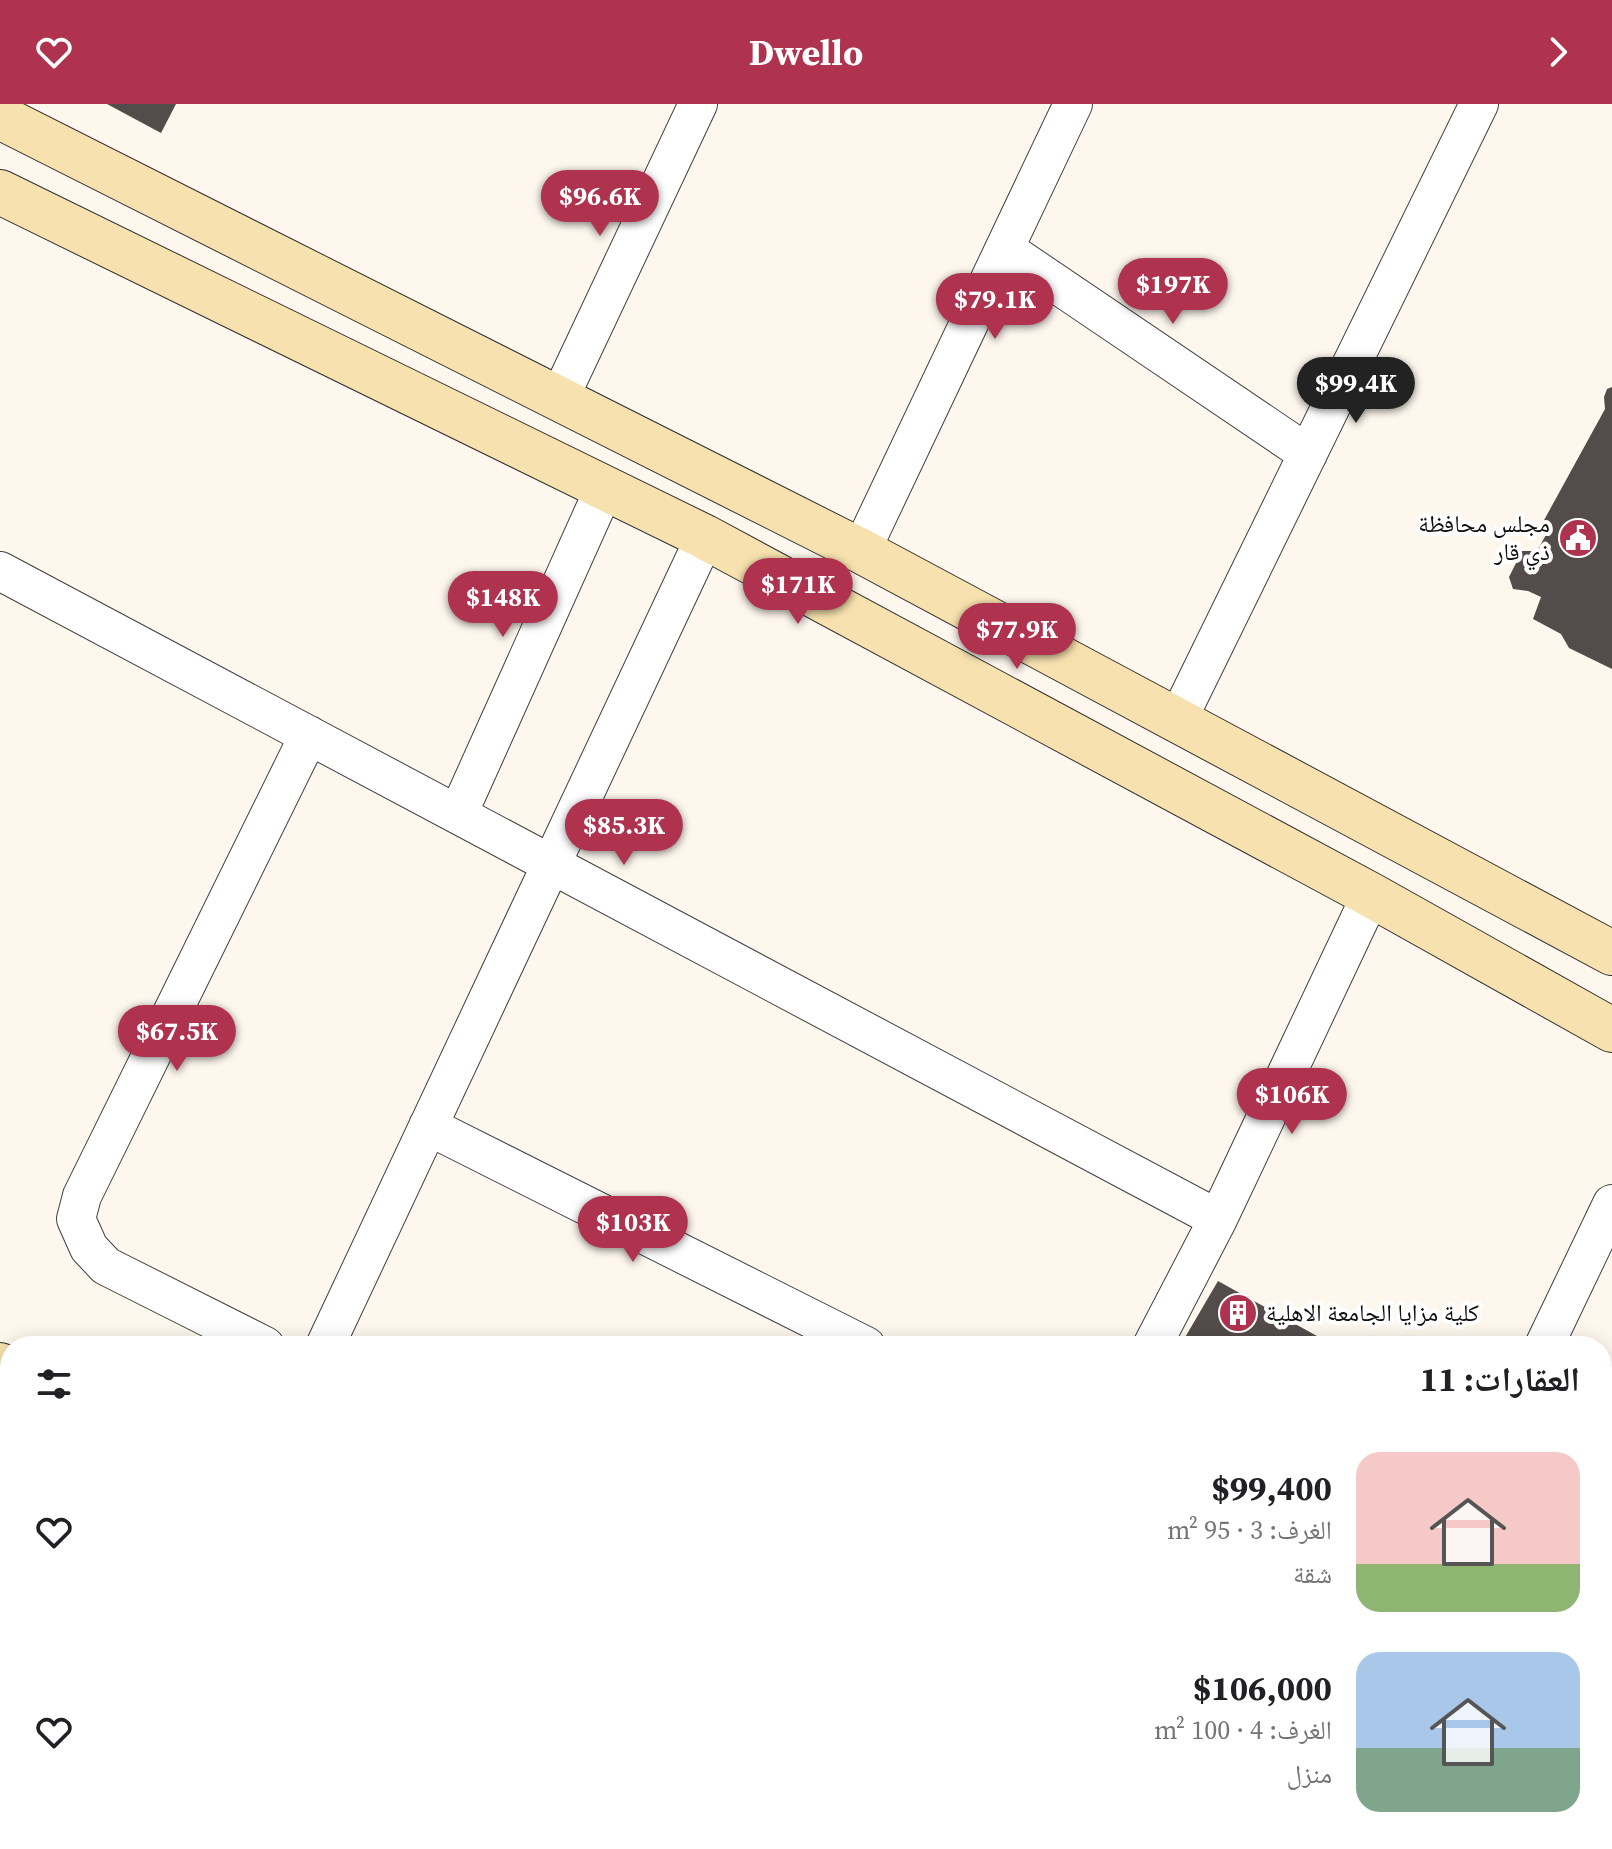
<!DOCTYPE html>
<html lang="ar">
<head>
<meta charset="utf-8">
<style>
	body { margin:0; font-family:"Source Serif 4","Noto Naskh Arabic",serif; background:#f2f2f2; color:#202124; direction:rtl; height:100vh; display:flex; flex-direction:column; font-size:30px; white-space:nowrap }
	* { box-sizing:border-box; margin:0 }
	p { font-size:26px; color:#757577 }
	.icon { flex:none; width:44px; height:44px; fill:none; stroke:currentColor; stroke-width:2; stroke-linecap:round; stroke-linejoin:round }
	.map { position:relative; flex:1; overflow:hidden; direction:ltr }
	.drawer { position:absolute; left:0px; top:1232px; width:1612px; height:514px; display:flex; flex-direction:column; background:#fff; border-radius:32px 32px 0 0; box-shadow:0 4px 20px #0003; direction:rtl }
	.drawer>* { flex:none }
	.price { position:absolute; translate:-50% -68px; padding:0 18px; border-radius:28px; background:#af324f; color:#fff; font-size:26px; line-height:52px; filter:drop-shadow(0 2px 4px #0008) }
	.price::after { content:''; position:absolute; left:50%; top:48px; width:24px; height:18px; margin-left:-12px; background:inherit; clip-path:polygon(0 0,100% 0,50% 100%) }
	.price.current { background:#222; color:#fff }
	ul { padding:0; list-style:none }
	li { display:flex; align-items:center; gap:24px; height:200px; padding:0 32px }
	li span { display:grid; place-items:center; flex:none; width:224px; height:160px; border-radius:24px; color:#555 }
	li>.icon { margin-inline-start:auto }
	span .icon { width:96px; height:96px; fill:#fffc; stroke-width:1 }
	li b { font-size:34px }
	h2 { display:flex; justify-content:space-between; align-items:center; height:96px; padding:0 32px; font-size:34px }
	header { display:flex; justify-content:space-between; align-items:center; height:104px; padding:0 32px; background:#af324f; color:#fff; font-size:36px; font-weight:700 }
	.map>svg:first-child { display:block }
	.water { fill:#b7e5f0; stroke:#45a6c0; stroke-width:2 }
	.building { fill:#544c4a }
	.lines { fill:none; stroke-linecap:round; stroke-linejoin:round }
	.minor-casing { stroke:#404040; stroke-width:40 }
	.secondary-casing { stroke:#2f2f2f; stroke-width:46 }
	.minor { stroke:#fff; stroke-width:38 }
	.secondary { stroke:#f7e2af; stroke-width:44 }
	.labels { text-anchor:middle; stroke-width:8; stroke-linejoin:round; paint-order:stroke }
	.poi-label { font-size:24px; fill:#0d0d0d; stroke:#fff; text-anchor:end }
</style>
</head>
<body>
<header><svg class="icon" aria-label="forward" viewBox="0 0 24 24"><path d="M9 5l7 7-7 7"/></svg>Dwello<svg class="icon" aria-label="heart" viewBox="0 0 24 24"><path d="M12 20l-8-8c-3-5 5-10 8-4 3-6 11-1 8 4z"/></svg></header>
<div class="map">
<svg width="1612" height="1745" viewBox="0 0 1612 1745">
	<rect width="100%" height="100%" fill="#fdf7ee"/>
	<!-- water -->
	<path class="water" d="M0 1551 10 1559V1736H199L208 1745H0Z"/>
	<!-- building -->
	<path class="building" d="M107 0H176L161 29Z
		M1612 283V565L1569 544 1561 530 1533 515 1541 493 1528 487 1513 485 1509 473 1522 447H1537L1552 420 1543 418 1605 305 1604 293 1607 285Z
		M1218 1177 1335 1242H1180Z
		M1089 1736H1294L1290 1745H1105Z"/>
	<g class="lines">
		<!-- minor casing -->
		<g class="minor-casing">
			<path id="minor" d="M1005 145 1308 350
				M559 295 698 0
				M861 447 1073 0
				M0 467 1218 1115
				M1178 615 1479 0
				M458 710 604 385
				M428 1022 866 1242
				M265 1242 106 1162 89 1144 76 1115 82 1092 309 631
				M325 1242 705 433
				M1152 1242 1218 1115 1371 791
				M1544 1242 1612 1100
				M1602 1369 1612 1374
				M970 1736 984 1745
				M1349 1736 1366 1745
				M841 1745 847 1736
				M1305 1745 1309 1736"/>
		</g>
		<!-- secondary casing -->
		<g class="secondary-casing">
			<path id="secondary" d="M0 13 861 447 1612 849
				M0 88 705 433 1371 791 1612 926
				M0 1261 10 1285
				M0 1427 10 1442
				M285 1736 294 1745
				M372 1736 380 1745"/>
		</g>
		<!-- minor -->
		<use href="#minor" class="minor"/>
		<!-- secondary -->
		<use href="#secondary" class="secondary"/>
	</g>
	<!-- icons -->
	<defs>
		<g id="civic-disc" transform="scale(2)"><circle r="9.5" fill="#af324f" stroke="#fff"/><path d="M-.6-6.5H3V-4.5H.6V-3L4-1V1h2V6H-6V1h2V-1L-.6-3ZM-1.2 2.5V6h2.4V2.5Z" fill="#fff"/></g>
		<g id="building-disc" transform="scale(2)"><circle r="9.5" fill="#af324f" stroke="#fff"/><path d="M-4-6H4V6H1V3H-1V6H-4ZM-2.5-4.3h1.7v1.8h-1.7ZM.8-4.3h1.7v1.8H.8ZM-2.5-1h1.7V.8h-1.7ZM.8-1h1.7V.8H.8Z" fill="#fff"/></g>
	</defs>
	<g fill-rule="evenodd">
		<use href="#civic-disc" x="1578" y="434"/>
		<use href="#building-disc" x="1238" y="1209"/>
	</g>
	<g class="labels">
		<!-- poi labels -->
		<g class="poi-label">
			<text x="1550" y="428">مجلس محافظة<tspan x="1550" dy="28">ذي قار</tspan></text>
			<text x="1266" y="1217" text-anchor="start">كلية مزايا الجامعة الاهلية</text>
		</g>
	</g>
</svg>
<b class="price" style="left:600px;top:134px">$96.6K</b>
<b class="price" style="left:1173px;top:222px">$197K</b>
<b class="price" style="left:995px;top:237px">$79.1K</b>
<b class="price current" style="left:1356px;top:321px">$99.4K</b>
<b class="price" style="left:798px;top:522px">$171K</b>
<b class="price" style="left:503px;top:535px">$148K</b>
<b class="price" style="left:1017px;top:567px">$77.9K</b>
<b class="price" style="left:624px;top:763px">$85.3K</b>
<b class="price" style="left:177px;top:969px">$67.5K</b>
<b class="price" style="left:1292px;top:1032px">$106K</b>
<b class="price" style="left:633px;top:1160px">$103K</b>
<section class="drawer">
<h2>العقارات: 11<svg class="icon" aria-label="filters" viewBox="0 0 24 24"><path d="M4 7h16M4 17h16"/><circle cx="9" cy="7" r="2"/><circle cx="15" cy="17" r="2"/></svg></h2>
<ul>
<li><span style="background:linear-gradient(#f6c9c9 70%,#8fb573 0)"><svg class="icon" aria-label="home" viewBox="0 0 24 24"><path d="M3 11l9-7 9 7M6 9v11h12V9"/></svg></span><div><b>$99,400</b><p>الغرف: 3 · 95 m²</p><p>شقة</p></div><svg class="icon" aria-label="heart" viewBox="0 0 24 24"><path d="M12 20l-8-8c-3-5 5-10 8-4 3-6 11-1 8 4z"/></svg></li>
<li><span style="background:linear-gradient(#a9c7e8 60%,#7fa58c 0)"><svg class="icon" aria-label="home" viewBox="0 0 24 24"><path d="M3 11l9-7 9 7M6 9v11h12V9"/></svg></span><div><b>$106,000</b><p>الغرف: 4 · 100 m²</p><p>منزل</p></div><svg class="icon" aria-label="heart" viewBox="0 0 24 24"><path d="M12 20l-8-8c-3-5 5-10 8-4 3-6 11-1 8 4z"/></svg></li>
</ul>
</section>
</div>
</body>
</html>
